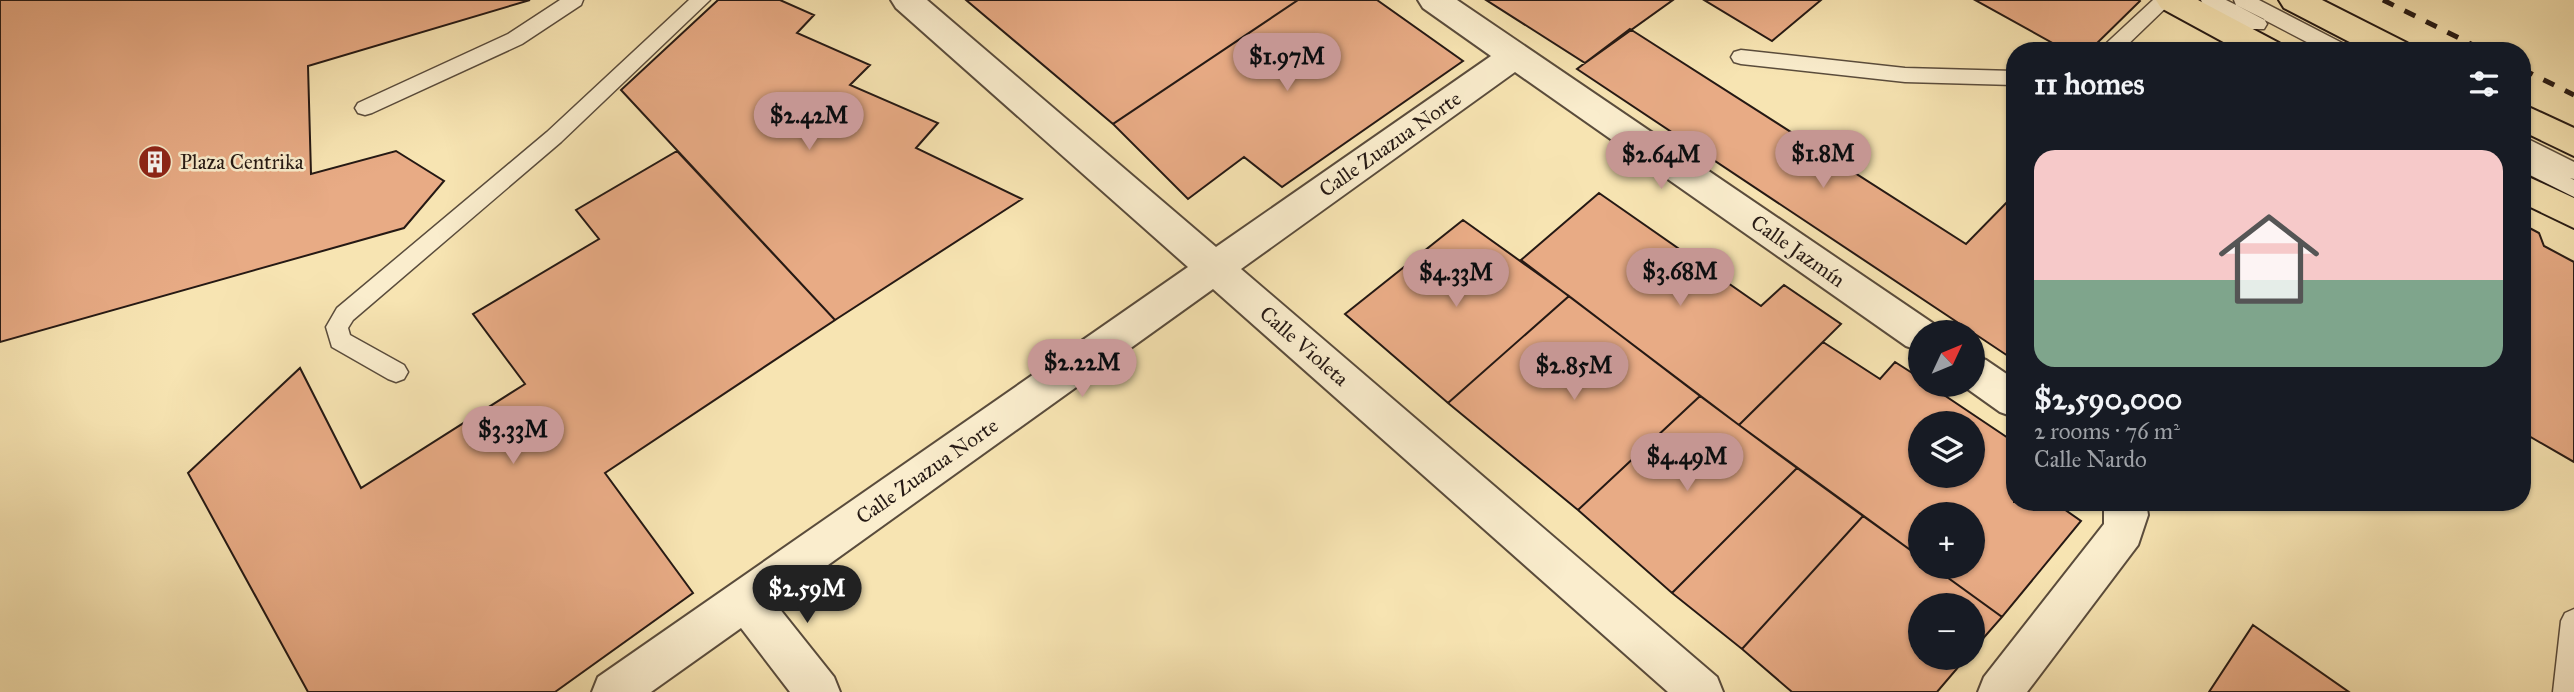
<!DOCTYPE html>
<html lang="en">
<head>
<meta charset="utf-8">
<style>
	body { margin:0; font-family:"IM FELL Great Primer",serif; background:#20242c; color:#f1f3f6; height:100vh; display:flex; flex-direction:column; font-size:26px; white-space:nowrap }
	* { box-sizing:border-box; margin:0 }
	p { font-size:23px; color:#9ea1a6 }
	.icon { flex:none; width:38px; height:38px; fill:none; stroke:currentColor; stroke-width:2; stroke-linecap:round; stroke-linejoin:round }
	.map { position:relative; flex:1; overflow:hidden }
	.panel { position:absolute; left:2006px; top:42px; width:525px; height:469px; display:flex; flex-direction:column; background:#171b24; border-radius:28px; box-shadow:0 2px 5px #0004 }
	.panel>* { flex:none }
	.needle { width:46px; rotate:46deg }
	.fabs { position:absolute; left:1908px; top:320px; display:grid; gap:14px }
	.fabs a { display:grid; place-items:center; width:77px; height:77px; border-radius:50%; background:#171b24; box-shadow:0 2px 5px #0004; font-size:35px }
	.price { position:absolute; translate:-50% -60px; padding:0 16px; border-radius:24px; background:#c59692; color:#111; font-size:23px; line-height:46px; filter:drop-shadow(0 2px 4px #0008) }
	.price::after { content:''; position:absolute; left:50%; top:42px; width:21px; height:16px; margin-left:-10px; background:inherit; clip-path:polygon(0 0,100% 0,50% 100%) }
	.price.selected { background:#222; color:#fff }
	ul { padding:0; list-style:none }
	li { display:grid; align-content:center; gap:14px; height:371px; padding:0 28px }
	li+li { border-top:2px solid #363941 }
	li span { display:grid; place-items:center; height:217px; border-radius:21px; color:#555 }
	li>.icon { margin-inline-start:auto }
	span .icon { width:126px; height:126px; fill:#fffc; stroke-width:1 }
	li b { font-size:30px }
	h2 { display:flex; justify-content:space-between; align-items:center; height:84px; padding:0 28px; font-size:30px }
	.map>svg:first-child { display:block }
	.building { fill:#e8ab85; stroke:#251914; stroke-width:2; fill-rule:evenodd }
	.lines { fill:none; stroke-linecap:round; stroke-linejoin:round }
	.lane-casing { stroke:#5a4c3c; stroke-width:3 }
	.street-casing { stroke:#5a4c3c; stroke-width:4 }
	.primary-casing { stroke:#251914; stroke-width:4 }
	.lane { fill:#faedcd; fill-rule:evenodd }
	.street { fill:#faedcd; fill-rule:evenodd }
	.primary { fill:#f7e4b2; fill-rule:evenodd }
	.rail { stroke:#251914; stroke-width:5; stroke-dasharray:12 12; stroke-linecap:butt }
	.labels { text-anchor:middle; stroke-width:5; stroke-linejoin:round; paint-order:stroke }
	.street-label { font-size:21px; fill:#251914; stroke:#faedcd }
	.poi-label { font-size:21px; fill:#251914; stroke:#faedcd; text-anchor:start }
</style>
</head>
<body>
<div class="map">
<svg width="2574" height="692" viewBox="0 0 2574 692">
	<rect width="100%" height="100%" fill="#f7e4b2"/>
	<filter id="stains"><feTurbulence type="fractalNoise" baseFrequency=".00286" numOctaves="4"/><feColorMatrix values="0 0 0 0 .2 0 0 0 0 .09 0 0 0 0 .02 0 0 0 .5 -.17"/></filter>
	<radialGradient id="worn" r=".72"><stop offset=".6" stop-color="#630" stop-opacity="0"/><stop offset="1" stop-color="#630" stop-opacity=".3"/></radialGradient>
	<!-- building -->
	<path class="building" d="M0 0H530L308 66 311 174 396 151 444 181 404 228 0 342Z
		M718 0H780L814 15 797 33 870 65 850 85 938 123 916 148 1022 199 835 320 621 90Z
		M966 0H1298L1113 124Z
		M1298 0H1377L1463 61 1282 187 1244 157 1188 199 1113 124Z
		M1486 0H1673L1585 63Z
		M1704 0H1821L1772 41Z
		M1975 0H2139L2140 1 2089 51H2067Z
		M1630 29 1966 244 2014 195V360L1577 69Z
		M677 151 835 320 605 473 693 593 555 692H308L188 473 300 368 361 488 525 384 473 314 599 239 576 210Z
		M1599 193 1761 306 1784 285 1841 324 1739 425 1521 260Z
		M1463 220 1569 296 1448 403 1345 314Z
		M2522 224 2539 233 2544 246 2574 262V462L2522 432Z
		M1569 296 1700 396 1578 510 1448 403Z
		M1823 342 1880 379 1895 362 1920 378V385H1929L2014 442V502H2054L2081 521 2002 617 1933 567H1972V514H1920V557L1739 425ZM1920 424H1972V476H1920Z
		M1700 396 1797 468 1672 593 1578 510Z
		M1797 468 1863 516 1742 649 1672 593Z
		M1863 516 1920 557V567H1933L2002 617 1972 651V606H1920V658H1966L1937 692H1792L1742 649Z
		M2253 625 2349 692H2209Z"/>
	<g class="lines">
		<!-- lane casing -->
		<g class="lane-casing">
			<path id="lane" d="M560 0H583L581 5 522 44 372 113 365 115 358 113 355 108 358 103 508 34Z
				M689 0H710L561 142 353 320 348 328 350 335 404 365 408 372 404 379 396 382 388 379 332 347 326 327 337 308 547 132Z
				M2153 0H2174L2121 51H2098Z
				M2201 0H2226L2264 19 2267 24 2264 29H2250L2203 5Z
				M2234 0H2259L2348 46 2351 51H2324L2236 5Z
				M1741 50 1905 68 2014 71V85L1905 82 1741 64 1734 62 1731 57 1734 52Z
				M2522 136 2574 162V179L2570 178 2574 180V197L2522 171V154L2527 156 2522 153Z
				M2574 609V692H2553L2561 621 2565 613Z"/>
		</g>
		<!-- street casing -->
		<g class="street-casing">
			<path id="street" d="M891 0H927L1216 247 1491 56 1423 8 1418 0H1457L1934 324 1938 332H1920V351L1906 346 1515 72 1241 269 1717 677 1723 692H1668L1213 289 775 603 834 677 840 692H790L741 628 651 692H592L598 677 1188 267 896 8Z
				M1972 355 1986 360 2014 379V417L2000 412 1962 385H1972Z
				M2104 502H2146L2148 515 2138 545 2027 692H1978L1984 677 2104 524Z"/>
		</g>
		<!-- primary casing -->
		<g class="primary-casing">
			<path id="primary" d="M2156 0H2198L2279 43 2283 51H2240L2161 8Z
				M2279 0H2322L2407 43 2411 51H2367L2284 8Z
				M2522 104 2574 128V156L2522 131Z
				M2522 174 2574 198V228L2522 203Z"/>
		</g>
		<!-- lane -->
		<use href="#lane" class="lane"/>
		<!-- street -->
		<use href="#street" class="street"/>
		<!-- primary -->
		<use href="#primary" class="primary"/>
		<!-- rail -->
		<path class="rail" d="M2383 0 2485 51
			M2522 69 2574 95"/>
	</g>
	<!-- icons -->
	<defs>
		<g id="building-disc" transform="scale(1.75)"><circle r="9.5" fill="#8f2418" stroke="#faedcd"/><path d="M-4-6H4V6H1V3H-1V6H-4ZM-2.5-4.3h1.7v1.8h-1.7ZM.8-4.3h1.7v1.8H.8ZM-2.5-1h1.7V.8h-1.7ZM.8-1h1.7V.8H.8Z" fill="#fff"/></g>
	</defs>
	<g fill-rule="evenodd">
		<use href="#building-disc" x="155" y="162"/>
	</g>
	<g class="labels">
		<!-- street labels -->
		<g class="street-label">
			<text transform="translate(1390 144) rotate(-35)" y="7">Calle Zuazua Norte</text>
			<text transform="translate(1798 251) rotate(35)" y="7">Calle Jazmín</text>
			<text transform="translate(1304 346) rotate(41)" y="7">Calle Violeta</text>
			<text transform="translate(927 471) rotate(-35)" y="7">Calle Zuazua Norte</text>
		</g>
		<!-- poi labels -->
		<g class="poi-label">
			<text x="180" y="169">Plaza Centrika</text>
		</g>
	</g>
	<rect width="100%" height="100%" filter="url(#stains)"/>
	<rect width="100%" height="100%" fill="url(#worn)"/>
</svg>
<div class="fabs">
<a><svg class="needle" viewBox="-14 -14 28 28"><path d="M0-13l5 13h-10z" fill="#e53935"/><path d="M0 13l5-13h-10z" fill="#9ea1a6"/></svg></a>
<a><svg class="icon" aria-label="layers" viewBox="0 0 24 24"><path d="M12 4l9 5-9 5-9-5zM3 14l9 5 9-5"/></svg></a>
<a>+</a>
<a>−</a>
</div>
<b class="price" style="left:1287px;top:93px">$1.97M</b>
<b class="price" style="left:809px;top:152px">$2.42M</b>
<b class="price" style="left:1823px;top:190px">$1.8M</b>
<b class="price" style="left:1661px;top:191px">$2.64M</b>
<b class="price" style="left:1680px;top:308px">$3.68M</b>
<b class="price" style="left:1456px;top:309px">$4.33M</b>
<b class="price" style="left:1082px;top:399px">$2.22M</b>
<b class="price" style="left:1574px;top:402px">$2.85M</b>
<b class="price" style="left:513px;top:466px">$3.33M</b>
<b class="price" style="left:1687px;top:493px">$4.49M</b>
<b class="price selected" style="left:807px;top:625px">$2.59M</b>
<section class="panel">
<h2>11 homes<svg class="icon" aria-label="filters" viewBox="0 0 24 24"><path d="M4 7h16M4 17h16"/><circle cx="9" cy="7" r="2"/><circle cx="15" cy="17" r="2"/></svg></h2>
<ul>
<li><span style="background:linear-gradient(#f6c9c9 60%,#7fa58c 0)"><svg class="icon" aria-label="home" viewBox="0 0 24 24"><path d="M3 11l9-7 9 7M6 9v11h12V9"/></svg></span><div><b>$2,590,000</b><p>2 rooms · 76 m²</p><p>Calle Nardo</p></div></li>
</ul>
</section>
</div>
</body>
</html>
